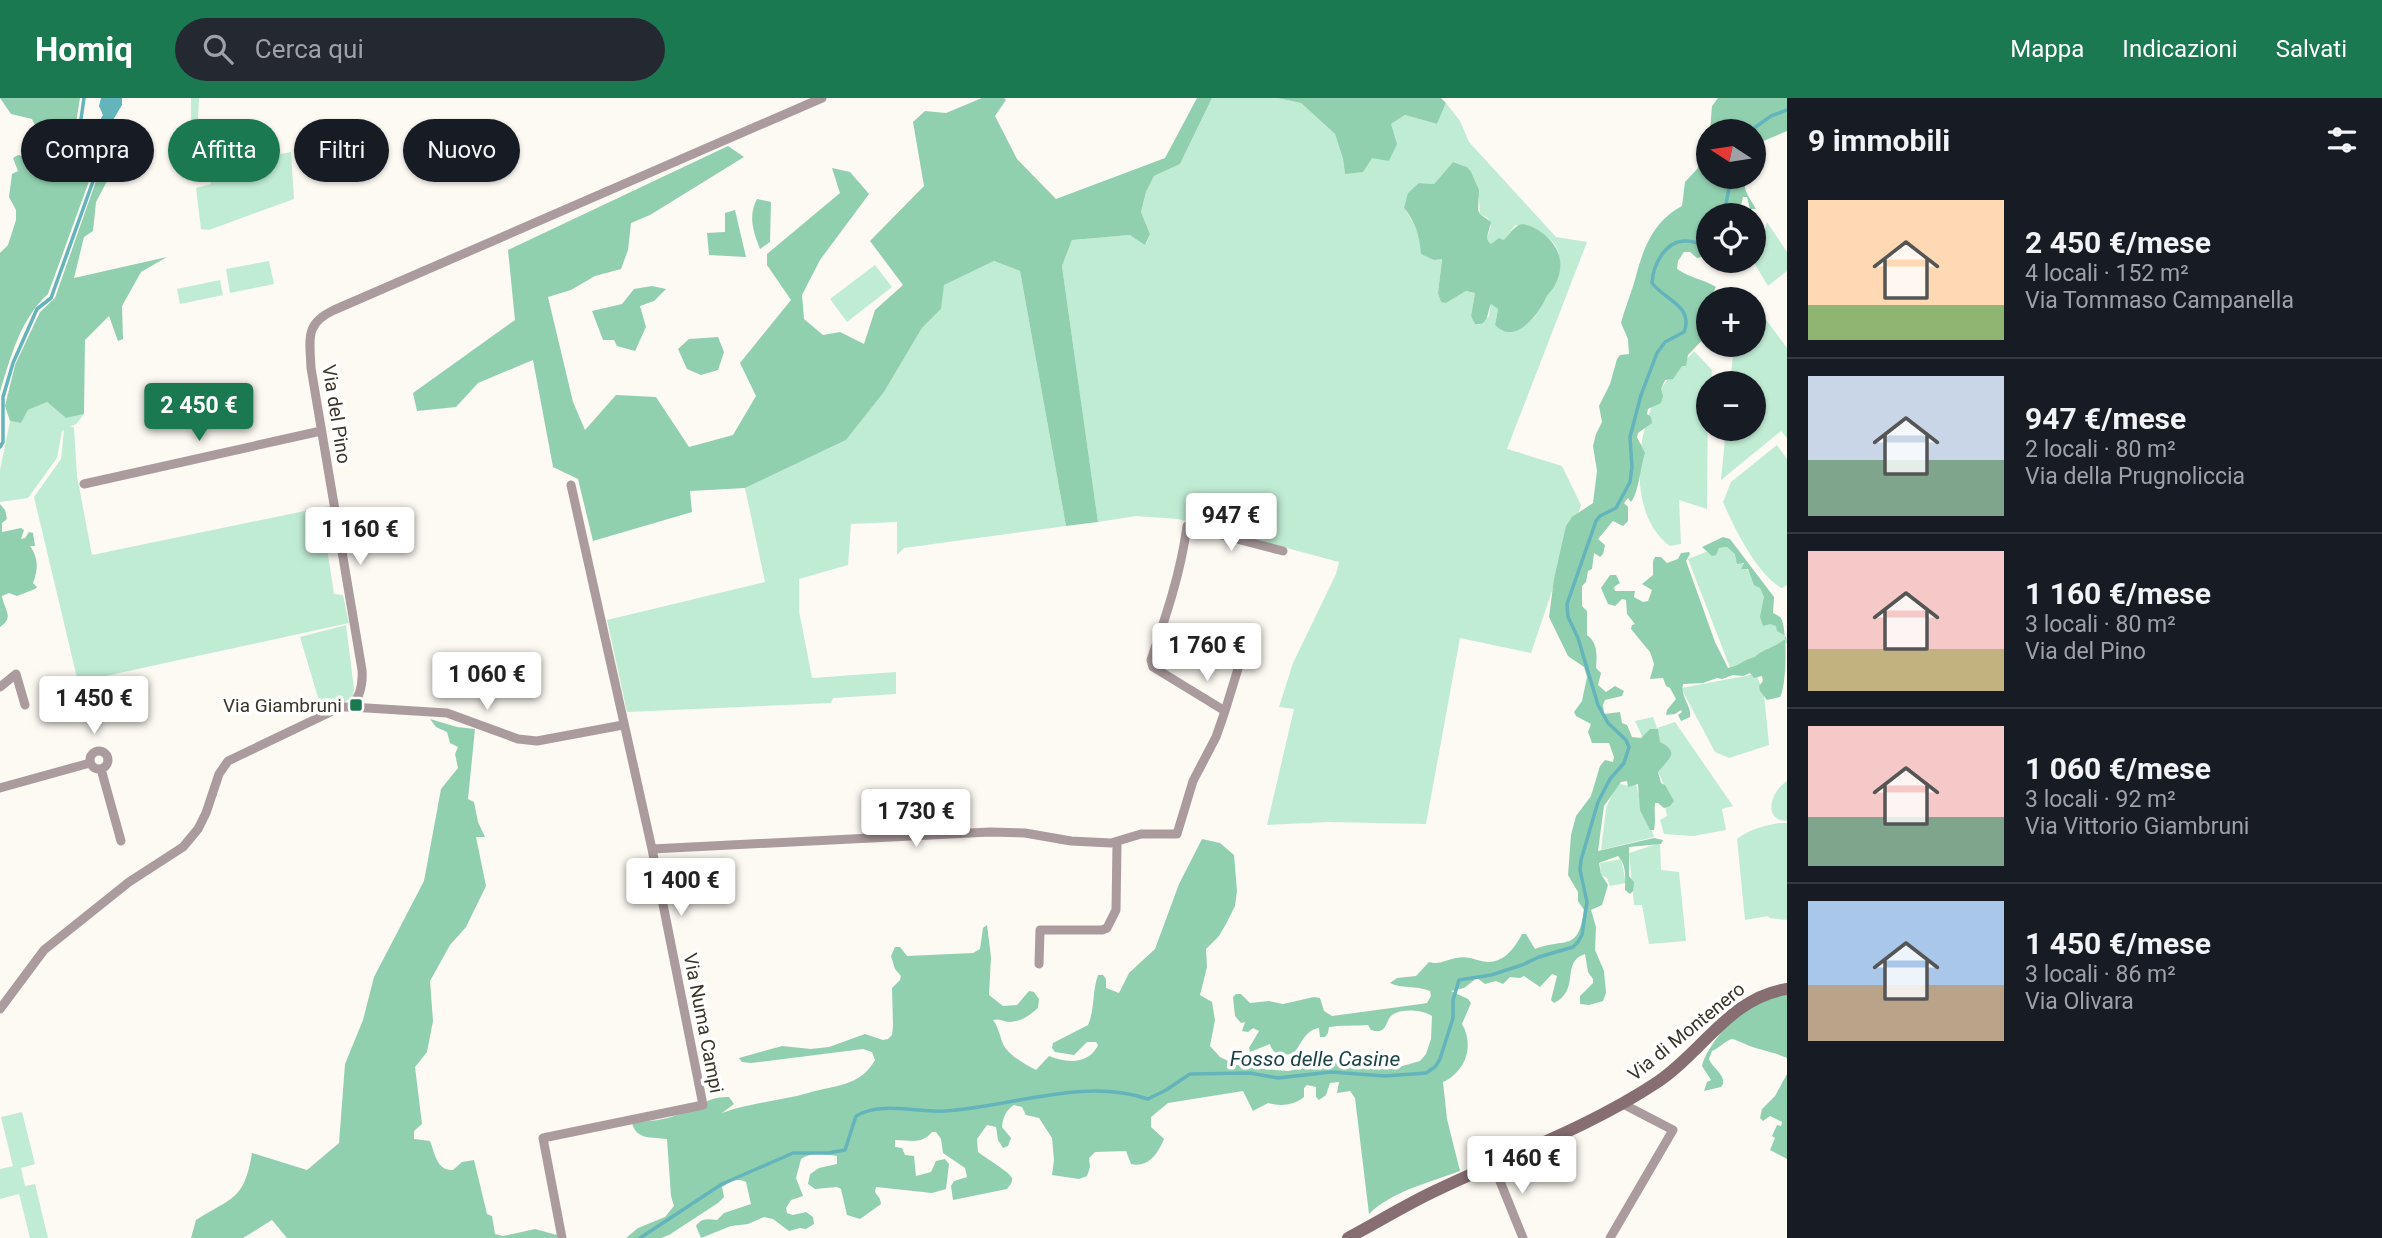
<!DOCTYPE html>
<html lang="it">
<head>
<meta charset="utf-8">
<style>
	body { margin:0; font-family:Roboto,sans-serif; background:#242831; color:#f1f3f6; height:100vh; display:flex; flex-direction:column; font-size:26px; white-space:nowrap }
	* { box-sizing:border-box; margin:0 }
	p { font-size:23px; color:#9ea1a6 }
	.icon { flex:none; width:38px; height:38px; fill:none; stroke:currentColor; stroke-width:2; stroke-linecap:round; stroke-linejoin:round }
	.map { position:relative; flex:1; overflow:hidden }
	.panel { display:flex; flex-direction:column; background:#171b24; width:595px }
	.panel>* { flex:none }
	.banner { position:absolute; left:21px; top:21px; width:665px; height:63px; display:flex; gap:14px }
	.needle { width:46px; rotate:282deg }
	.buttons { position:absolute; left:1696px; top:21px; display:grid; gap:14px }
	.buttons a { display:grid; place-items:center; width:70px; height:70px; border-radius:50%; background:#171b24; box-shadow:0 2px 5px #0004; font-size:35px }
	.price { position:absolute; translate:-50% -60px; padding:0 16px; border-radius:7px; background:#fff; color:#222; font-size:23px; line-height:46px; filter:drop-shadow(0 2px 4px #0008) }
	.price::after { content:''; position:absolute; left:50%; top:42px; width:21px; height:16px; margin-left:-10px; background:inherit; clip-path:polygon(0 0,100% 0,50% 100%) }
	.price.on { background:#1a7950; color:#fff }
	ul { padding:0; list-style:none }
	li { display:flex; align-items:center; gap:21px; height:175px; padding:0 21px }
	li+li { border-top:2px solid #363941 }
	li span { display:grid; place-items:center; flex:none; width:196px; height:140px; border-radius:0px; color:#555 }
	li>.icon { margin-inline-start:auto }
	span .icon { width:84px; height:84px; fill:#fffc; stroke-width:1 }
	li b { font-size:30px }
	h2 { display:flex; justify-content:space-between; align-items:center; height:84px; padding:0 21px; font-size:30px }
	.tag { padding:0 24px; border-radius:32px; background:#171b24; box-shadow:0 2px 5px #0004; font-size:24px; line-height:63px }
	.tag.on { background:#1a7950; color:#fff }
	header { display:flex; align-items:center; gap:42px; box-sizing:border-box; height:98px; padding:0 35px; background:#1a7950; color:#fff }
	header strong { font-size:33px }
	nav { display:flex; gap:38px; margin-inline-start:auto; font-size:24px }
	.search { width:490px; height:63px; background:#242831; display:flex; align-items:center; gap:18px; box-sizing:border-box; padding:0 24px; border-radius:38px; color:#9ea1a6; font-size:26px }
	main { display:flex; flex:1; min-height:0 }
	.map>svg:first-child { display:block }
	.green { fill:#c0ecd4; fill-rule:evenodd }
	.forest { fill:#91d0af }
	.water { fill:#64b4bc }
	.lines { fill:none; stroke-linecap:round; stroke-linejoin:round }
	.stream { stroke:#64b4bc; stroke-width:3.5 }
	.street { stroke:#ac9b9e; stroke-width:9 }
	.secondary { stroke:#866e72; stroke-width:12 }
	.poi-dot { fill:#1a7950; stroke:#fff; stroke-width:2.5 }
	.labels { text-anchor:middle; stroke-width:7; stroke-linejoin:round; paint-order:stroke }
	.street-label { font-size:19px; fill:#3b3428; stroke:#fff }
	.poi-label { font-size:19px; fill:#3b3428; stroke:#fff; text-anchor:end }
	.water-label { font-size:21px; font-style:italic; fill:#1b4245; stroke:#fff }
</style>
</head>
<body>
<header>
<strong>Homiq</strong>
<div class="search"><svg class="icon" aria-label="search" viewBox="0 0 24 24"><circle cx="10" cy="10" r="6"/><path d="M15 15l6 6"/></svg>Cerca qui</div>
<nav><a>Mappa</a><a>Indicazioni</a><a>Salvati</a></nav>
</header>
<main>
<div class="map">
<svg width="1787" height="1140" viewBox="0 0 1787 1140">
	<rect width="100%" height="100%" fill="#fdf9f3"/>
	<!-- green -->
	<path class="green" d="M191 0H199L196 69 204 67 205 37 246 26 254 61 194 81 191 71Z
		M1212 0H1277L1301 5 1335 36 1343 61 1345 76 1391 26 1405 17 1437 26 1446 5 1460 23 1469 44 1556 139 1587 144 1507 351 1562 368 1581 407 1531 555 1460 540 1426 726 1328 724 1267 727 1294 611 1279 609 1293 565 1336 476 1339 464 1178 421 1136 418 1098 424 1062 168 1072 142 1130 137 1146 146 1150 136 1141 114 1146 94 1154 78 1180 66ZM1453 64 1467 69 1479 101 1480 116 1488 120 1491 129 1487 139 1488 143 1491 146 1504 143 1515 127C1550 134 1569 148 1555 186 1553 192 1548 194 1546 200 1540 211 1535 222 1523 228 1517 231 1508 232 1502 233L1495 227 1498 211 1491 205 1489 218 1479 227 1471 218 1475 195 1466 193 1446 205 1438 195 1442 160 1421 144 1414 126 1404 110 1419 85 1434 86Z
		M291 54 294 101 209 132 201 131 196 90 211 86 210 79 226 73 228 81 237 79 236 71 241 69 242 79H247L246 68 262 62 264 71 275 68 274 61 280 60V56Z
		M1767 124 1787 154V173L1768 188 1753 163 1754 146 1762 141Z
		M269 163 274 186 230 195 226 171Z
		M994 163 1020 173 1066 428 904 450 897 457V424L851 426 848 467 799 481V513L812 580 896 574V596L833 600 831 605 627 614 607 522 765 484 745 390 846 342 884 294 922 230 941 211 943 187Z
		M875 167 892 189 847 224 830 201Z
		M220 182 223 197 180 206 177 191Z
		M1764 219 1787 250V340L1781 333 1721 382 1726 331H1754V285H1730L1734 248 1754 247V229Z
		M1694 253 1712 272 1711 285H1708L1707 411 1679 402 1681 446 1670 448C1627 417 1635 335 1659 294 1668 279 1683 266 1694 253Z
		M47 304 66 320 84 316 76 326 70 329H74L77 378 92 457 329 408 336 447 327 450 334 496 343 497 349 525 78 584 34 399 61 361 64 332 62 333 57 360 28 400 0 404V372L10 323 21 325 28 312Z
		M1777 347 1787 361V487L1782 490C1758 478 1734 430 1723 404L1731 384Z
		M1730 449 1766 496 1765 514 1787 541V545L1731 572 1688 461 1716 450Z
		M346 527 354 591 353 598 345 604 322 613 300 539Z
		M1756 576 1764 596 1769 647 1729 660 1715 654 1681 590Z
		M1653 619 1657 630 1675 624 1733 708 1722 711 1726 732 1693 738 1664 736 1660 722 1667 718 1664 704 1670 700 1635 623Z
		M1634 682 1654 739 1601 752 1606 710 1617 685 1629 688Z
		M1787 683V723C1761 722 1772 692 1787 683Z
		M1779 725H1787V822L1769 820 1768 818 1745 822 1737 741C1750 731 1763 728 1779 725Z
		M1660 745 1661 772 1679 774 1686 843 1649 846 1642 807H1634L1629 755Z
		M1621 761 1626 785 1610 788 1607 780 1601 777 1600 765Z
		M22 1014 35 1066 21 1070 25 1088 35 1086 48 1140H30L19 1096 0 1101V1071L13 1068 1 1019Z"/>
	<!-- forest -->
	<path class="forest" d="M0 0H80L76 25 92 75 48 196C21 220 10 260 0 294V155L8 147 16 122V112L9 99 12 76 18 73 13 60 18 57 27 59C42 42 41 39 32 21L11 16Z
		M982 0H1004L1006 2 995 18 1017 61 1056 101 1165 60 1197 0H1212L1180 66 1154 78 1146 94 1141 114 1150 136 1145 147 1130 137 1072 142 1062 168 1098 424 1066 428 1020 173 994 163 944 187 941 211 922 230 884 294 846 342 745 390 690 393 692 414 593 443 578 381 553 369 533 262 478 285 456 309 417 313 413 295 515 222 508 152 728 48 744 59 650 117 631 125 628 152 621 171 595 178 571 192 548 199 573 304 585 332 616 297 656 299 689 349 733 337 756 298 740 265 791 202 767 167V156L840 95 832 70 850 74 869 96 820 162 802 197 804 221 823 237 840 234 864 246 875 212 903 187 870 143 924 88 913 24 925 13 946 15Z
		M1277 0H1441L1446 5 1437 26 1405 17 1391 26 1397 46 1389 63 1372 60 1363 74 1345 76 1343 61 1335 36 1301 5Z
		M1718 0H1787V33L1761 44 1754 66V33H1710L1712 8Z
		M1708 52V79H1745C1742 92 1750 100 1756 111H1750L1747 99H1743L1739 117H1708V154L1706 158 1697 160 1690 154H1684L1678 163 1677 171C1690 180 1705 182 1716 189L1711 199 1713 201H1708V236L1688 257 1686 268H1682L1673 281 1665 282 1661 291 1663 298 1661 305 1648 311 1647 316 1651 319 1652 325 1638 335 1637 339 1645 355C1640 370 1639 394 1631 404L1628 400 1624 405 1628 409V423L1623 428 1613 423 1598 441 1605 447 1603 456 1600 459 1594 455 1592 471 1588 473 1586 484 1582 488V508L1587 513V537C1598 545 1597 558 1596 570L1601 575 1598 587 1606 594 1615 588 1624 593 1622 598 1605 602 1603 607 1604 616 1620 614 1622 625 1627 627 1632 639 1641 640 1650 631H1658L1660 644C1681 655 1668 661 1658 674L1661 685 1665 687 1674 703 1670 708 1664 710 1658 705H1655C1654 716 1656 721 1654 732H1650L1640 712 1638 686 1628 689 1627 683 1621 684 1604 708 1598 753 1654 740 1663 742 1661 746 1629 749V778L1634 784 1633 793 1630 796 1625 792C1625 780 1627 767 1618 758L1599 765 1601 776 1608 787 1602 807 1591 812 1596 829 1595 852 1604 873 1606 895 1603 903 1589 907 1580 906V898L1593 885V881L1588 874 1585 856C1560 864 1581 892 1554 905L1551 902 1557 878 1552 876 1540 889 1524 878 1520 880 1510 879 1503 886 1496 883 1485 886 1477 880 1464 890 1451 893 1468 901 1471 905 1462 926C1475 948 1465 974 1443 984L1447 1021 1460 1073C1431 1084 1392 1093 1369 1116L1355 1000 1350 993 1337 995 1339 984 1330 985 1326 997 1319 1002 1316 999V989L1307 987 1304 990V999C1295 1007 1280 1009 1268 1005L1253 1013 1243 993 1168 1005 1151 1019V1029L1164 1041C1158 1055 1149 1070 1131 1066L1126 1053 1095 1054 1089 1060 1090 1069 1087 1078 1079 1081 1052 1077 1054 1062 1052 1040 1039 1020 1026 1017 1022 1009 1014 1007C1006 1012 1003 1019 1002 1029L1011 1040 1008 1048 1003 1050 998 1042 996 1029 987 1027 977 1041 978 1054C984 1059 1011 1075 1012 1080 1013 1085 1009 1088 1007 1091L953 1102 951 1088 954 1083 967 1079 965 1070 943 1055 941 1041 936 1034H932C921 1047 911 1042 895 1042V1049L902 1050 905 1057 914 1058 916 1078 931 1074 936 1063 945 1061 949 1066 946 1091 932 1095 876 1089 875 1094 880 1101 881 1106 860 1121 847 1117 841 1091 837 1089 815 1091 808 1086 810 1076 819 1070 837 1066V1058C823 1056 813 1053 801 1061L796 1080 803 1098 791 1102 786 1110 787 1115 793 1117 806 1114 813 1119 814 1126 806 1131 800 1130 789 1133 773 1121 764 1119 748 1126 731 1128 701 1140 696 1128C701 1120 708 1121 717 1122L724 1115 751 1106 746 1084C737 1079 730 1084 722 1089L724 1099 718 1105 669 1137 661 1140H626L638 1130 665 1119 674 1108 671 1098 667 1041C652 1039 636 1042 632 1025 644 1023 659 1023 671 1019 691 1013 707 998 729 999L734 1006 722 1015C749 1005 779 1003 808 995 834 987 860 989 875 962L872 954 863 951 751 965 742 964 739 960 782 948 811 951 829 949 865 936 883 942 888 941 892 937 893 928 892 890 900 882 901 878 895 871 891 858 895 849H900L907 858 973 855 980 851 983 830 987 827 991 859 989 897 1003 908 1017 907 1029 893 1034 894 1039 901 1038 910C1030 917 1022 923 1011 924 1004 924 1000 920 993 922 999 930 1000 940 1004 948 1010 958 1026 967 1036 972L1049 958C1066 965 1089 967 1098 947L1096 944H1087L1074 957 1055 954 1052 950 1053 945 1088 927C1095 911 1092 894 1098 877H1103L1106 881V890L1119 895 1129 875 1155 851 1179 786 1202 741 1220 745 1234 757 1237 793 1235 808 1226 826 1219 838 1206 851 1207 869 1200 897 1212 904 1215 922 1210 948 1220 959 1236 967 1263 971 1288 973 1329 964 1392 971 1420 963 1426 956 1431 941 1432 918C1423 912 1402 910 1392 917 1387 921 1387 929 1382 932 1378 934 1375 933 1371 932L1368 927C1356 928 1340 927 1329 929L1328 935 1325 939H1320L1319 930C1305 932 1302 945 1294 955 1284 958 1273 958 1270 946L1250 954 1249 950 1259 933 1253 930 1248 934 1242 933 1245 924 1241 925 1235 918 1233 899 1236 896H1241L1250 905 1269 903 1283 906 1314 899 1320 900 1324 913 1332 918 1421 906 1427 905 1431 898 1430 893C1415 887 1401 891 1390 885L1397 880 1416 878 1429 864C1440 867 1445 862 1456 860 1470 857 1478 864 1489 864 1506 863 1515 849 1522 836H1526L1535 851C1566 839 1578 855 1584 812L1578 803V794L1568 777 1571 737 1576 718 1591 698 1600 668 1605 662 1613 664 1614 659 1609 645H1592L1588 634 1591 626 1576 618 1574 614 1582 603 1587 579 1584 569 1568 558 1549 519 1554 481 1566 428 1572 419 1593 405 1597 373 1593 348 1596 336 1602 324 1599 308 1610 286 1617 261 1620 257 1629 256 1628 241 1621 225C1625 209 1632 194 1636 178 1644 148 1654 123 1682 108L1685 84 1698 70Z
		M114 58 115 68 96 104 93 133 84 139 74 180 167 159 141 174 122 208 123 241 118 243 109 218 85 242 84 316 66 320 47 304 28 312 21 325 10 323 5 308 15 267 40 214 55 200 103 63Z
		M1453 64 1467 69 1471 74 1479 92 1478 112 1480 116 1491 124 1487 139 1488 143 1491 146 1499 140 1504 142C1516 129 1518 120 1538 132 1558 145 1567 164 1555 187 1553 192 1548 195 1546 200 1538 217 1515 248 1495 227L1498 211 1491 206C1487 214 1489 228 1475 226L1471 218 1475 195 1466 193 1446 205 1441 204 1438 195 1442 161 1434 162 1421 156C1420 139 1415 123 1404 110L1408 95 1419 85 1434 86Z
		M757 101 771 104 770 144 760 151C753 133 748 118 757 101Z
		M735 112 746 159 709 157 707 135 725 134V115Z
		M652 188 666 191 654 203 640 208 646 229 635 253 617 248 614 242H603L592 213 622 206 634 191Z
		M718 239 724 254 718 272 701 277 687 271 678 251 689 241Z
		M0 406 5 412 7 421 2 425V434L21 430 24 432 21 441 25 440 29 434 33 435 35 448H30C39 461 38 471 33 485L37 489 35 491 17 498 9 495 2 498C4 512 15 519 0 529Z
		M1723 439 1730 441 1774 499 1773 515C1777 517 1780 518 1782 522 1787 536 1787 586 1780 599L1767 602 1760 593 1759 588 1763 583 1762 578 1754 580 1750 575 1743 578 1733 577 1722 581 1717 580 1703 585 1683 586C1680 599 1692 608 1690 619L1681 623 1678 617 1682 614 1681 612 1675 616 1666 617 1667 612 1676 601 1670 590 1666 588 1663 580 1650 581 1654 566 1650 554 1631 531 1632 527 1635 526 1627 516 1626 502 1622 501 1615 508 1608 506 1601 490 1610 477H1616L1620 485 1614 489 1615 493H1635L1634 499 1643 504 1648 503 1652 492 1642 486 1653 477V463L1655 459H1661L1667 465 1678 461 1681 455 1689 454 1690 456 1686 463 1715 544 1728 570C1739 568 1745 561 1755 559 1762 551 1777 549 1786 540L1784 537 1777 533 1776 528 1770 526 1763 528 1760 519 1764 499 1760 490 1754 487 1748 471H1741L1744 465 1737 466 1735 456 1727 449 1719 450 1716 457 1712 458 1702 449Z
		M430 621 457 629 475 631 468 701 474 704 478 724 485 739H476L486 788 466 829 450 847 430 883 433 923 427 954 415 969 422 1026 414 1033V1041L430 1043C435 1056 437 1073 453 1072L462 1064 474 1062 487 1116 492 1118 495 1136 503 1138 535 1131 557 1137V1140H287L272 1122 243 1140H191L196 1122C232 1099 244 1103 252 1055L307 1072 339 1045 345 966 363 922 374 879 424 783 441 691 458 670 455 656 458 649 450 645 447 634 436 629Z
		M1787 896V960C1772 953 1757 952 1743 945 1740 944 1734 941 1732 941 1726 942 1718 951 1712 953L1709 961C1712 970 1725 976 1723 986L1721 989 1704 993 1707 984 1711 982 1702 968C1707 946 1740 911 1759 901 1767 897 1779 898 1787 896Z
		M1787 976V1061L1770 1052 1775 1040 1772 1038 1777 1027 1781 1028 1782 1024 1770 1018 1763 1023 1760 1020 1762 1011 1775 998Z"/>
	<!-- water -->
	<path class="water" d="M101 0H122V7L113 22 116 34 104 53 100 51 96 29 103 17 99 8Z"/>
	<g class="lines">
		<!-- stream -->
		<path class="stream" d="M1750 33 1771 18 1787 12
			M1724 117 1731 79
			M0 349 3 344V299L13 265 37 211 51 200 96 75 80 28 84 0
			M640 1140 722 1086 793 1055H828L845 1052 856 1018C881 1003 917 1015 945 1013 1012 1009 1082 979 1148 1001L1166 992 1190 976 1250 975 1278 980 1331 974 1385 978 1426 975 1435 969 1440 961 1453 920V902L1459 882 1491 877 1522 867 1539 859 1573 849 1578 844 1582 837 1587 804 1580 772 1581 762 1598 704 1610 681 1624 665 1629 649 1626 642 1608 625 1598 607 1578 540 1568 519 1567 506 1596 423 1600 418 1616 410 1630 384 1632 369 1630 339 1641 297 1657 255 1665 244 1684 234C1694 208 1666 203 1652 185 1653 167 1665 143 1685 143 1694 143 1700 147 1708 145"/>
		<!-- street -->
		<path class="street" d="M84 386 321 333
			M0 589 16 576 25 607
			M351 609 447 615 518 641 537 643 623 627
			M1225 613 1241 561
			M90 662a9 9 0 1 1 18 0a9 9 0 1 1-18 0Z
			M101 671 121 743
			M0 690 90 665
			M652 751 990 734 1025 735 1071 743 1111 745 1141 736H1177L1193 683 1216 639 1225 613 1153 569 1151 562C1166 518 1181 474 1187 428L1283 453
			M1039 866 1040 832H1102L1107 830 1116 812 1117 745
			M0 911 44 852 129 784 183 749 198 731 206 715 219 676 228 663 341 609H351C361 598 363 586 362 572L311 270C310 241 304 226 334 212L822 0
			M1493 1066 1523 1140
			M562 1140 543 1040 703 1007 652 751 571 387
			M1610 1140 1673 1032 1623 1006"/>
		<!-- secondary -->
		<path class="secondary" d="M1348 1140C1378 1124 1407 1106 1437 1092 1510 1057 1588 1030 1656 985 1702 955 1730 899 1787 891"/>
	</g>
	<!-- markers -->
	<rect class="poi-dot" x="349" y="600" width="14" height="14" rx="3.5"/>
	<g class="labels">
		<!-- street labels -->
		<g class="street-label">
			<text transform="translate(337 316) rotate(81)" y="7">Via del Pino</text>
			<text transform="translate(704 925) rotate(79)" y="7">Via Numa Campi</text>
			<text transform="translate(1686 933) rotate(-39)" y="7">Via di Montenero</text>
		</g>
		<!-- poi labels -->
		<g class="poi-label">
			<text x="342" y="614">Via Giambruni</text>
		</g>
		<!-- water labels -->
		<g class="water-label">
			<text x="1315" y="968">Fosso delle Casine</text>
		</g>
	</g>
</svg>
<div class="buttons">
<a><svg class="needle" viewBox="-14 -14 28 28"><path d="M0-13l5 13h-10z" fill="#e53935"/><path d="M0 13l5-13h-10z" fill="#9ea1a6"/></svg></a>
<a><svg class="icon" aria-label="locate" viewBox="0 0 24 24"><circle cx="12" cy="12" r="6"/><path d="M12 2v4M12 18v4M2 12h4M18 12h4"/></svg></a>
<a>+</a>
<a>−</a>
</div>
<b class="price on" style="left:199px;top:345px">2 450 €</b>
<b class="price" style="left:1231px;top:455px">947 €</b>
<b class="price" style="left:360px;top:469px">1 160 €</b>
<b class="price" style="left:1207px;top:585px">1 760 €</b>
<b class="price" style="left:487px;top:614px">1 060 €</b>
<b class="price" style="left:94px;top:638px">1 450 €</b>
<b class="price" style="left:916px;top:751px">1 730 €</b>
<b class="price" style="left:681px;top:820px">1 400 €</b>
<b class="price" style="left:1522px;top:1098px">1 460 €</b>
<div class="banner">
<a class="tag">Compra</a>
<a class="tag on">Affitta</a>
<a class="tag">Filtri</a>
<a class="tag">Nuovo</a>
</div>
</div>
<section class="panel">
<h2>9 immobili<svg class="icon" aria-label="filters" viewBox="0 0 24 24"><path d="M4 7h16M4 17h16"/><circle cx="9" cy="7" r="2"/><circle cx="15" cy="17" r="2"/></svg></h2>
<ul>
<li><span style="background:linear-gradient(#ffd9b3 75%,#8fb573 0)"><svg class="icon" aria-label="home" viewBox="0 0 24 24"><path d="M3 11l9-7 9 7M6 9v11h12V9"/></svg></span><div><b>2 450 €/mese</b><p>4 locali · 152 m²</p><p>Via Tommaso Campanella</p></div></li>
<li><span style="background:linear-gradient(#c9d6e8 60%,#7fa58c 0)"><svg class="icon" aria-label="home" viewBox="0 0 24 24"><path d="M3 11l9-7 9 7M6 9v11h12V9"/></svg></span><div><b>947 €/mese</b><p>2 locali · 80 m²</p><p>Via della Prugnoliccia</p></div></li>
<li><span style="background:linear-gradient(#f6c9c9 70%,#c2b280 0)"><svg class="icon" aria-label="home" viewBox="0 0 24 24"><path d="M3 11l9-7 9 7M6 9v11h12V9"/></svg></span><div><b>1 160 €/mese</b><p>3 locali · 80 m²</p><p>Via del Pino</p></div></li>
<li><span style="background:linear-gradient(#f6c9c9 65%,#7fa58c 0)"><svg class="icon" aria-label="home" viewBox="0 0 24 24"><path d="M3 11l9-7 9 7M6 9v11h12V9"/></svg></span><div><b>1 060 €/mese</b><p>3 locali · 92 m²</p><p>Via Vittorio Giambruni</p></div></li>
<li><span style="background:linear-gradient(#a9c7e8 60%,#b9a48a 0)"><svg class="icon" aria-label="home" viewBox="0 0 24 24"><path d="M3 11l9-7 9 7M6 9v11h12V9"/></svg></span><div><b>1 450 €/mese</b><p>3 locali · 86 m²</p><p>Via Olivara</p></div></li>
</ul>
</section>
</main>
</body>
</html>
